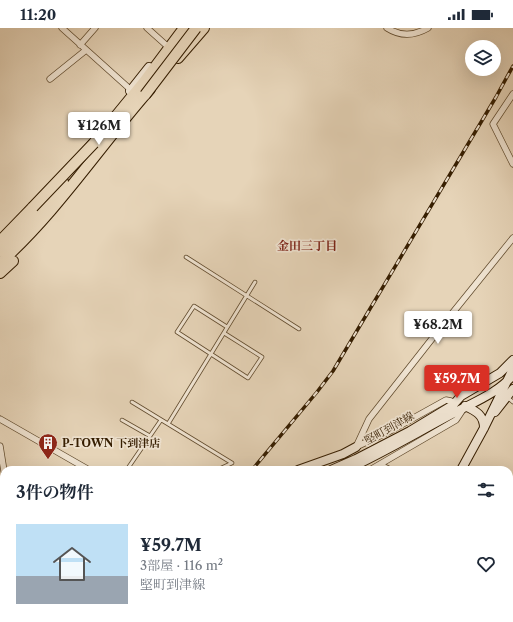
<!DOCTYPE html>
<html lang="ja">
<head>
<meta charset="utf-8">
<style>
	body { margin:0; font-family:"Libre Caslon Text","Noto Serif JP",serif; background:#f6f6f7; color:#1f2937; height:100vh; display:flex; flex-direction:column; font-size:15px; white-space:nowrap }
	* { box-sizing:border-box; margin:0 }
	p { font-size:13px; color:#747a83 }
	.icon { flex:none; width:22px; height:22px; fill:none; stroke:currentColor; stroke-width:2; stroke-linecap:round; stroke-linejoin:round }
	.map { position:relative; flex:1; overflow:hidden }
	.panel { position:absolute; left:0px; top:438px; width:513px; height:156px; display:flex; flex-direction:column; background:#fff; border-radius:12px 12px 0 0; box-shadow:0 4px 16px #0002 }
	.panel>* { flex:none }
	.tools { position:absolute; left:465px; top:12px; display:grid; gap:8px }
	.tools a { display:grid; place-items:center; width:36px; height:36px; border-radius:50%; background:#fff; box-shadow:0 4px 16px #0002; font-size:20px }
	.price { position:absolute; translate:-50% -34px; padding:0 9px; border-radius:4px; background:#fff; color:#222; font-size:13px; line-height:26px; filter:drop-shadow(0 1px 2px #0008) }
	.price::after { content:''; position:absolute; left:50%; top:24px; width:12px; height:9px; margin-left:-6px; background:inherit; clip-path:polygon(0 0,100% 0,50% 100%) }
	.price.on { background:#d93025; color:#fff }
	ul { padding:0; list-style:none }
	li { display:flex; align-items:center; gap:12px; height:100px; padding:0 16px }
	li+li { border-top:1px solid #e0e1e3 }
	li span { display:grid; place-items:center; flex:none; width:112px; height:80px; border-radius:0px; color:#555 }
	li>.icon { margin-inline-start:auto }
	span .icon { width:48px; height:48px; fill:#fffc; stroke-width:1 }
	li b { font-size:17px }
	h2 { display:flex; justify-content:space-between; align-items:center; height:48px; padding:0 16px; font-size:17px }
	.status { display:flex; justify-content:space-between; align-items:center; height:28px; padding:0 20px; background:#fff; direction:ltr }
	.status svg { height:11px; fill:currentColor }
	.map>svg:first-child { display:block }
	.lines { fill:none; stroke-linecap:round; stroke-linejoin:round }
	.lane-casing { stroke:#614b2e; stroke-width:4.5 }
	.street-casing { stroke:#614b2e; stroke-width:7 }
	.secondary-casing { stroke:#351d00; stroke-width:10 }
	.highway-casing { stroke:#351d00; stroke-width:12 }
	.lane { stroke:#efe3d1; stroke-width:3 }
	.street { stroke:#efe3d1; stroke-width:5.5 }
	.secondary { stroke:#efe3d1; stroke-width:8 }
	.highway { stroke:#e6d4b8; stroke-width:10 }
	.rail-casing { stroke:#351d00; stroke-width:3.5 }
	.rail { stroke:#efe3d1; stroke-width:2; stroke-dasharray:6; stroke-linecap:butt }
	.highway-bridge-casing { stroke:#351d00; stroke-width:12; stroke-linecap:butt }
	.highway-bridge { stroke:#e6d4b8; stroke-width:10 }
	.labels { text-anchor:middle; stroke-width:3.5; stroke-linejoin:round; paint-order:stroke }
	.street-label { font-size:11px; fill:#351d00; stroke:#efe3d1 }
	.poi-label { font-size:11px; font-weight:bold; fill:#351d00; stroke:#efe3d1; text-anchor:start }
	.neighbourhood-label { font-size:12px; font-weight:bold; fill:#7a1f14; stroke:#efe3d1 }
</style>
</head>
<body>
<div class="status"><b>11:20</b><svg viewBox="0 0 49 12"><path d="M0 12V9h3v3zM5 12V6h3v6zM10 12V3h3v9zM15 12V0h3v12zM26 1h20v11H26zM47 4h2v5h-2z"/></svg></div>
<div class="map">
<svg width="513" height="594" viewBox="0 0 513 594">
	<rect width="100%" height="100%" fill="#e6d4b8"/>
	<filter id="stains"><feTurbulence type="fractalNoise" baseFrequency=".005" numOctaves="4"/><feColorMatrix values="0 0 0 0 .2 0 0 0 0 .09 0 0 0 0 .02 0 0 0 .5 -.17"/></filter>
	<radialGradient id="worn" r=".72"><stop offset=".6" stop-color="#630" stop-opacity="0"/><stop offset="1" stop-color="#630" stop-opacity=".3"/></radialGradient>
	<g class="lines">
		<!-- lane casing -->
		<g class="lane-casing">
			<path id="lane" d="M186 229 299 301
				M224 305 262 329 248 350 177 304 194 278 227 299
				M507 369 513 374
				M132 374 232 435 217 442
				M122 392 150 408
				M168 396 255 254
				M128 440 161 392
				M253 590 256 594
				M261 594 265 590"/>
		</g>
		<!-- street casing -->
		<g class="street-casing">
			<path id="street" d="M62 0 131 62
				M147 0 166 17
				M387 0C401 9 414 8 428 0
				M80 17 95 0
				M50 51 86 22
				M513 66 493 96 513 136
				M0 391 89 442
				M0 418 4 443
				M356 419 369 391 446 293 513 210
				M356 419 392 402 446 372 451 373 453 377
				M380 437 390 442
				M370 442 456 392 464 380
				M3 508V490H4
				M0 566 4 564
				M0 581 4 588
				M50 590 54 594
				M68 594 74 590
				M210 594 211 590
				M319 594 324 590
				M402 594 404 590"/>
		</g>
		<!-- secondary casing -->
		<g class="secondary-casing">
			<path id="secondary" d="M130 63 149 39
				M465 378C476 383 484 387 484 400
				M495 384 513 361
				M298 442 343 426 356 419
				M331 442 356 431 410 403 453 377 461 368 500 345 513 332
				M346 442C383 425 418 404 454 385 474 374 498 365 513 347
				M461 442 484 400 513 341
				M0 506 4 505
				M0 513 4 512
				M474 590 477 594
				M152 594 155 590"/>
		</g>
		<!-- highway casing -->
		<g class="highway-casing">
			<path id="highway" d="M178 30 204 0
				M89 121 143 55 184 0
				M0 213 33 179
				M0 223 37 186 63 154
				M0 235C57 184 99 119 150 61
				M0 245 13 233"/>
		</g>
		<!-- lane -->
		<use href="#lane" class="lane"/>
		<!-- street -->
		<use href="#street" class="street"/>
		<!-- secondary -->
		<use href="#secondary" class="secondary"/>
		<!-- highway -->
		<use href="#highway" class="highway"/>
		<!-- rail casing -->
		<g class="rail-casing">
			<path id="rail" d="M252 442 317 364 333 343 496 69 513 38
				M194 594 195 590"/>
		</g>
		<!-- rail -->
		<use href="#rail" class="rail"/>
		<!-- highway-bridge casing -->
		<g class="highway-bridge-casing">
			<path id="highway-bridge" d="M145 67 196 0
				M33 179 94 115"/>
		</g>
		<!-- highway-bridge -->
		<use href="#highway-bridge" class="highway-bridge"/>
	</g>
	<!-- icons -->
	<defs>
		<g id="building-pin" transform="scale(1)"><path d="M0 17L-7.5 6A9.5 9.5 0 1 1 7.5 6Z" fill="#8f2418" stroke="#efe3d1"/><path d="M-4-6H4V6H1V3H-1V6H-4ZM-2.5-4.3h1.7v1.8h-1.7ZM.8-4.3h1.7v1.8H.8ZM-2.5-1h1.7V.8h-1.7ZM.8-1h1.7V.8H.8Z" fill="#fff"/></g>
	</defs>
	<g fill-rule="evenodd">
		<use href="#building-pin" x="48" y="415"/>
	</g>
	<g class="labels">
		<!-- street labels -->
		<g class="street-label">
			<text transform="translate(389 400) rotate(-29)" y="4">堅町到津線</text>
		</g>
		<!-- poi labels -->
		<g class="poi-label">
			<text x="62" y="419">P-TOWN 下到津店</text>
		</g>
		<!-- neighbourhood labels -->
		<g class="neighbourhood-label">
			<text x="307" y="222">金田三丁目</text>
		</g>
	</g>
	<rect width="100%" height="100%" filter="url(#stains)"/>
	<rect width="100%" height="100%" fill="url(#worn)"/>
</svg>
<div class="tools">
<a><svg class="icon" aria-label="layers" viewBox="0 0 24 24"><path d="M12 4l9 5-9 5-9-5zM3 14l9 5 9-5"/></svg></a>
</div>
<b class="price" style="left:99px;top:118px">¥126M</b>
<b class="price" style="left:438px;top:317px">¥68.2M</b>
<b class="price on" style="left:457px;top:371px">¥59.7M</b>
<section class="panel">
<h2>3件の物件<svg class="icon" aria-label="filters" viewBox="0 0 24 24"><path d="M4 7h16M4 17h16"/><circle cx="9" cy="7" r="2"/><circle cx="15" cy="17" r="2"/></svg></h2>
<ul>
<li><span style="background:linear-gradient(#bfe0f5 65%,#9aa5b1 0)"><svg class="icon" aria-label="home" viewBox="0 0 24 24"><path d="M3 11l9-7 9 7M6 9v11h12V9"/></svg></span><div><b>¥59.7M</b><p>3部屋 · 116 m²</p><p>堅町到津線</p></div><svg class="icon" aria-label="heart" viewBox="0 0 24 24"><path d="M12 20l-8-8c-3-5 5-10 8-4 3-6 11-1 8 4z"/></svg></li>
</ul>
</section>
</div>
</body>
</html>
